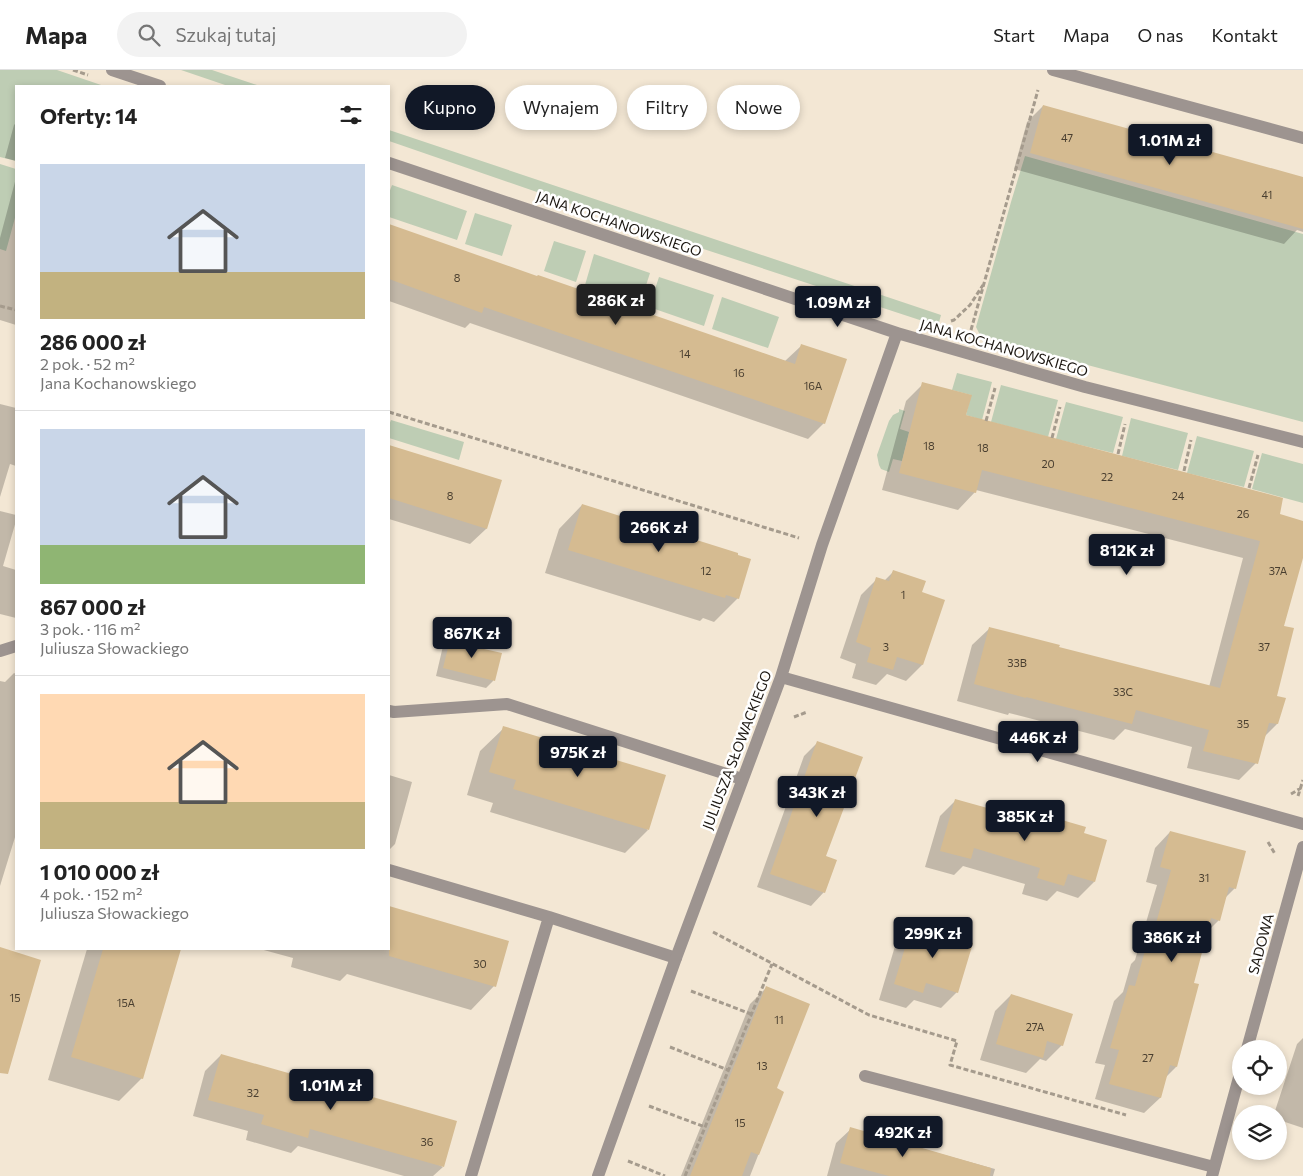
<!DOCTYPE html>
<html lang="pl">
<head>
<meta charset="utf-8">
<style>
	body { margin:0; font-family:Commissioner,sans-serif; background:#f2f2f2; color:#222; height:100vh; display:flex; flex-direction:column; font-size:19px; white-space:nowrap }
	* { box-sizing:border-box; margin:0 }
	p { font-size:16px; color:#767676 }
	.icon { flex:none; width:28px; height:28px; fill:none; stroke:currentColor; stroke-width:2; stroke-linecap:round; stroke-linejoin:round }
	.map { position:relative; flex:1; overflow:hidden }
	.drawer { position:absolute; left:15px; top:15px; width:375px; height:865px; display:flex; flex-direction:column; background:#fff; border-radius:0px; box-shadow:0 2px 8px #0003 }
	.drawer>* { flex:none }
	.banner { position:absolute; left:405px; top:15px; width:475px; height:45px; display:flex; gap:10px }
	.tools { position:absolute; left:1232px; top:970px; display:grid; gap:10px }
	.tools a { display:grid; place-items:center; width:55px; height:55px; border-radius:50%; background:#fff; box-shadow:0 2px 8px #0003; font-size:25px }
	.price { position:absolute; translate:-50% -42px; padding:0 11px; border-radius:5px; background:#111827; color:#fff; font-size:16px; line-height:32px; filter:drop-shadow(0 1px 2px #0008) }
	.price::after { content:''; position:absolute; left:50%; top:30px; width:15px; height:11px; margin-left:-8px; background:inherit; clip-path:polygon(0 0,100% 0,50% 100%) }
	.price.current { background:#222; color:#fff }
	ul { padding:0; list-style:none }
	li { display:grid; align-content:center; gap:10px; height:265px; padding:0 25px }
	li+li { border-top:1px solid #e0e0e0 }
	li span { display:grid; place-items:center; height:155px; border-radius:0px; color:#555 }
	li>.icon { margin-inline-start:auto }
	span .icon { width:90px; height:90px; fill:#fffc; stroke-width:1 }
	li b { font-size:21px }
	h2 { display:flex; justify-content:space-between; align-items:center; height:60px; padding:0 25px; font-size:21px }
	.pill { padding:0 18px; border-radius:22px; background:#fff; box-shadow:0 2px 8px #0003; font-size:18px; line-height:45px }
	.pill.current { background:#111827; color:#fff }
	header { display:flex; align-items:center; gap:30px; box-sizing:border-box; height:70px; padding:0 25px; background:#fff; border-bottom:1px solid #e0e0e0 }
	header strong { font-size:24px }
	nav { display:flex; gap:28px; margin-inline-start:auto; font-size:18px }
	.search { width:350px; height:45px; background:#f2f2f2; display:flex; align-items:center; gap:12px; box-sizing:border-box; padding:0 18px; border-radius:28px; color:#767676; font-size:19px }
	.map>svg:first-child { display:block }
	.green { fill:#becdb4 }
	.shadow { fill:#0003 }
	.building { fill:#d5bb91 }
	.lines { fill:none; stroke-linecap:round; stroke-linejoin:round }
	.path { stroke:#a59b8d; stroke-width:3; stroke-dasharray:5 2.5; stroke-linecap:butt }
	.service { stroke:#9d9490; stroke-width:12 }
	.minor { stroke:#9d9490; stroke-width:12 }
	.labels { text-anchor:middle; stroke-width:5; stroke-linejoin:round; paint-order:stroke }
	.number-label { font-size:11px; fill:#4a3f30 }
	.street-label { font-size:14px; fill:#1b1610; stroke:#fff }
</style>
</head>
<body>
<header>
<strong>Mapa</strong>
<div class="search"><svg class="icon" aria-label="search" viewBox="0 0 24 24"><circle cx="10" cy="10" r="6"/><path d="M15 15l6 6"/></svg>Szukaj tutaj</div>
<nav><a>Start</a><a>Mapa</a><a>O nas</a><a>Kontakt</a></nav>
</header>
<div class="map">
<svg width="1303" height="1106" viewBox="0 0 1303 1106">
	<rect width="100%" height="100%" fill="#f3e7d4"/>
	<!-- green -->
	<path class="green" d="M0 0H57L104 16H16V91L0 87Z
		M181 0H212L260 16H228Z
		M389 60 941 245 938 256 664 166 389 71Z
		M1025 86 1303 164V352L1042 283 980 265 976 257 1011 132Z
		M0 94 16 99V144L6 181 0 179Z
		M392 115 467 141 457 170 389 147V123Z
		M475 143 512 155 502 186 465 174Z
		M554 171 586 181 576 212 544 201Z
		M594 184 650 203 640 234 585 215Z
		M659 207 714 225 704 256 649 237Z
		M722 227 779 247 768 278 712 259Z
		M957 303 992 312 982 350 966 345 971 325 952 320Z
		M1001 315 1058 330 1048 367 991 352Z
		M1066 332 1123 347 1113 383 1056 369Z
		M899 339 905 341 900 359 909 362 902 391 893 389 889 402 881 399 879 395 877 385 889 351 893 345 899 342Z
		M1131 348 1188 363 1178 400 1122 386Z
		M391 350 464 372 459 390 389 368V355Z
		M1197 366 1254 381 1244 417 1187 403Z
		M1262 383 1303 394V433L1252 419Z"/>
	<!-- shadow -->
	<path class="shadow" d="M1043 36 1303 108V162L1297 160 1284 174 1014 99 1027 52Z
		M16 53V91L5 88 14 55Z
		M16 108V255L0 250V168Z
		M389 155 537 207 785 291 801 276 824 353 808 369 470 253 465 258 389 231Z
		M923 314 965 346 1303 452V483L1283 557 1276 627 1277 654 1263 668 1256 693 1239 710 1187 698 1192 677 1125 659 1114 670 1009 643 1008 645 957 631 972 575 990 558 1058 578 1209 617 1243 488 976 420 975 422 958 440 882 420 906 331Z
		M0 334 16 338V396L10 394 0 427Z
		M389 376 500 411 486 459 470 474 389 449Z
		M582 435 738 528 714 552 703 548 700 551 545 503 559 459Z
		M0 441 16 445V451L3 496 16 500V548L0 544Z
		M893 502 920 523 922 595 906 611 887 604 876 615 852 608 856 594 840 588 861 525 877 509 884 511Z
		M451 568 483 580 500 584 493 611 486 618 436 606 443 576Z
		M14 603 16 604V764L0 816V611L5 612Z
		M504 658 648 760 625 783 490 742 493 733 467 725 480 681Z
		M818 672 825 787 824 822 811 836 757 817 804 686Z
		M389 705 412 712 395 774 389 780Z
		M956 730 1048 756 1055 750 1082 764 1094 812 1078 828 1057 821 1047 831 1022 824 1025 814 963 796 954 805 925 797 940 746Z
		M1170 762 1235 818 1225 828 1219 850 1205 864 1192 914 1176 997 1166 1007 1160 1028 1144 1043 1095 1029 1105 995 1095 993 1114 931 1123 922 1131 894 1135 890 1157 815 1146 812 1155 778Z
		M389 838 507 871 494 916 471 940 347 904 340 911 291 897 293 888 260 879H389Z
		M914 850 939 864 957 922 941 938 914 930 906 938 879 930 898 866Z
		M87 879H180L142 1008 119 1031 48 1010Z
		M766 918 775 1019 783 1022 750 1106H681L750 934Z
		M1011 925 1062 975 1046 991 1040 989 1026 1003 980 990 995 941Z
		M1303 968V1058L1279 1050V1044H1274L1297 974Z
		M221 985 443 1097 433 1106H404L298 1076 291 1083 246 1070 248 1061 193 1046 205 1001Z
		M851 1059 995 1099 993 1106H827L836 1073Z"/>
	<!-- building -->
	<path class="building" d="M1043 35 1303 107V159L1030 83Z
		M389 154 537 206 538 205 795 294 801 274 847 289 825 354 484 237 482 243 389 209Z
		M922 312 972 325 966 345 1283 428 1280 444 1303 451V488L1284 556 1294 558 1277 626 1286 628 1278 654 1269 653 1258 694 1203 681 1209 660 1136 640 1132 654 1026 627V628L974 614 989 557 1060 575 1059 577 1220 618 1260 471 982 400 976 423 899 403Z
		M389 375 502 410 487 459 389 428Z
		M582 434 738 483V485L751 489 739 529 726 525 725 528 568 480Z
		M893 500 926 511 922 522 945 530 923 595 897 587 893 600 867 592 871 578 856 572 876 507 889 511Z
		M451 566 485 577 484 579 502 583 495 611 443 598Z
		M503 656 666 705 649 760 513 719 516 710 489 702Z
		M817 671 863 687 826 786 837 790 825 823 770 804Z
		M955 729 1052 756 1055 748 1086 757 1084 763 1107 770 1095 812 1068 804 1064 816 1037 808 1040 798 974 778 971 789 940 781Z
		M1170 761 1246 781 1236 819 1229 817 1220 851 1211 848 1194 913 1199 914 1177 997 1170 995 1161 1028 1109 1014 1119 980 1110 978 1129 915 1135 916 1146 877 1149 878 1171 800 1160 797Z
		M389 836 509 871 496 917 389 886Z
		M914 848 943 857 941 863 973 873 958 923 926 913 923 923 894 914Z
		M0 877 41 890 8 1004 0 1003Z
		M103 879H181L143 1009 71 987Z
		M766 916 810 934 777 1018 784 1022 759 1085 751 1082 742 1106H690Z
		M1011 924 1073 944 1063 976 1047 971 1043 988 996 974Z
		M221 984 457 1051 444 1097 310 1059 308 1068 261 1054 264 1045 208 1030Z
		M850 1057 991 1098 990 1106H889L840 1093Z"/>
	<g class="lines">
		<!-- path -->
		<path class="path" d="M73 0 88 5
			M0 236 16 240
			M951 251 954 250 970 235 983 215
			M971 260 1038 20
			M389 342 799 468
			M986 351 995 318
			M1052 368 1060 337
			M1118 384 1125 354
			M1184 401 1191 370
			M1249 418 1258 385
			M794 647 807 642
			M1291 724 1301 718
			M1298 726 1303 710
			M1268 772 1275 784
			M713 862 869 945 957 971 950 995 1126 1045
			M691 921 751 944
			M670 977 728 1000
			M649 1036 705 1057
			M628 1091 665 1106
			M685 1106 772 894"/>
		<!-- service -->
		<path class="service" d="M1053 0 1303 68
			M0 581 16 576
			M389 641 394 642 507 634 742 709
			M389 800 549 847 676 888
			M865 1006 1214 1097
			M471 1106 549 847"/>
		<!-- minor -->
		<path class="minor" d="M112 0 160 16
			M389 93 897 263 1085 317 1303 372
			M781 607 1303 754
			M1247 979 1303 777
			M598 1106 676 888 781 607 822 475 897 263
			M1212 1106 1241 1000"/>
	</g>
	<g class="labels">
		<!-- number labels -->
		<g class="number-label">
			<text x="1067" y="72">47</text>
			<text x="1267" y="129">41</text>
			<text x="457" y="212">8</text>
			<text x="685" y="288">14</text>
			<text x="739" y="307">16</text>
			<text x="813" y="320">16A</text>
			<text x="929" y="380">18</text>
			<text x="983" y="382">18</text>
			<text x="1048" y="398">20</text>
			<text x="1107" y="411">22</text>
			<text x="450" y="430">8</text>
			<text x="1178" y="430">24</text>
			<text x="1243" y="448">26</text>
			<text x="706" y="505">12</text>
			<text x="1278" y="505">37A</text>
			<text x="903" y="529">1</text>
			<text x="886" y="581">3</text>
			<text x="1264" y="581">37</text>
			<text x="1017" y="597">33B</text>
			<text x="1123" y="626">33C</text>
			<text x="1243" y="658">35</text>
			<text x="1204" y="812">31</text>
			<text x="480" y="898">30</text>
			<text x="15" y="932">15</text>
			<text x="126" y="937">15A</text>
			<text x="779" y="954">11</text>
			<text x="1035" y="961">27A</text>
			<text x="1148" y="992">27</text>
			<text x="762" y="1000">13</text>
			<text x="253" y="1027">32</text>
			<text x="740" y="1057">15</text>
			<text x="427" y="1076">36</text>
		</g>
		<!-- street labels -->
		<g class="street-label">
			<text transform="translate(619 154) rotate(19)" y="5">JANA KOCHANOWSKIEGO</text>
			<text transform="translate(1004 278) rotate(16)" y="5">JANA KOCHANOWSKIEGO</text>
			<text transform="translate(737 680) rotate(-69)" y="5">JULIUSZA SŁOWACKIEGO</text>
			<text transform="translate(1261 874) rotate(-75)" y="5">SADOWA</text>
		</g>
	</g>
</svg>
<div class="tools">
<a><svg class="icon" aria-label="locate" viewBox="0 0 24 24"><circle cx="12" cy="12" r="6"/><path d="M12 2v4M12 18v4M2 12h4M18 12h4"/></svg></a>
<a><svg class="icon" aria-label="layers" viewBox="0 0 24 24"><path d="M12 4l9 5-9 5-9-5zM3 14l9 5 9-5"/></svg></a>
</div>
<b class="price" style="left:1170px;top:96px">1.01M zł</b>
<b class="price current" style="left:616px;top:256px">286K zł</b>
<b class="price" style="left:838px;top:258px">1.09M zł</b>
<b class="price" style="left:659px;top:483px">266K zł</b>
<b class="price" style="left:1127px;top:506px">812K zł</b>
<b class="price" style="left:472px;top:589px">867K zł</b>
<b class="price" style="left:1038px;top:693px">446K zł</b>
<b class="price" style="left:578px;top:708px">975K zł</b>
<b class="price" style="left:817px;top:748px">343K zł</b>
<b class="price" style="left:1025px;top:772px">385K zł</b>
<b class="price" style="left:933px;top:889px">299K zł</b>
<b class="price" style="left:1172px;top:893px">386K zł</b>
<b class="price" style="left:331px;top:1041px">1.01M zł</b>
<b class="price" style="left:903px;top:1088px">492K zł</b>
<div class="banner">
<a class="pill current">Kupno</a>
<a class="pill">Wynajem</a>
<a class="pill">Filtry</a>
<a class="pill">Nowe</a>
</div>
<section class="drawer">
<h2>Oferty: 14<svg class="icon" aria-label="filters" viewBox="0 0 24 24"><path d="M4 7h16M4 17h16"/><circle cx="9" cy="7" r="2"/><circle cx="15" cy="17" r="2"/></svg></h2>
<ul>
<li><span style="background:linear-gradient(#c9d6e8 70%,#c2b280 0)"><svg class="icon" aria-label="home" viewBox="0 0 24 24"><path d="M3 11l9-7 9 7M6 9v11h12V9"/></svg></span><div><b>286 000 zł</b><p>2 pok. · 52 m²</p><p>Jana Kochanowskiego</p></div></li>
<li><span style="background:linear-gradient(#c9d6e8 75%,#8fb573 0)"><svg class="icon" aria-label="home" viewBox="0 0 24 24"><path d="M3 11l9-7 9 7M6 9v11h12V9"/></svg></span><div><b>867 000 zł</b><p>3 pok. · 116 m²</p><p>Juliusza Słowackiego</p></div></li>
<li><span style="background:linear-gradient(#ffd9b3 70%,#c2b280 0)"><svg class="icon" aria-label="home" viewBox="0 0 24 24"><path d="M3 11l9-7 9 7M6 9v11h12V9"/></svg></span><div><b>1 010 000 zł</b><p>4 pok. · 152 m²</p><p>Juliusza Słowackiego</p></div></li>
</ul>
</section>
</div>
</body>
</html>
